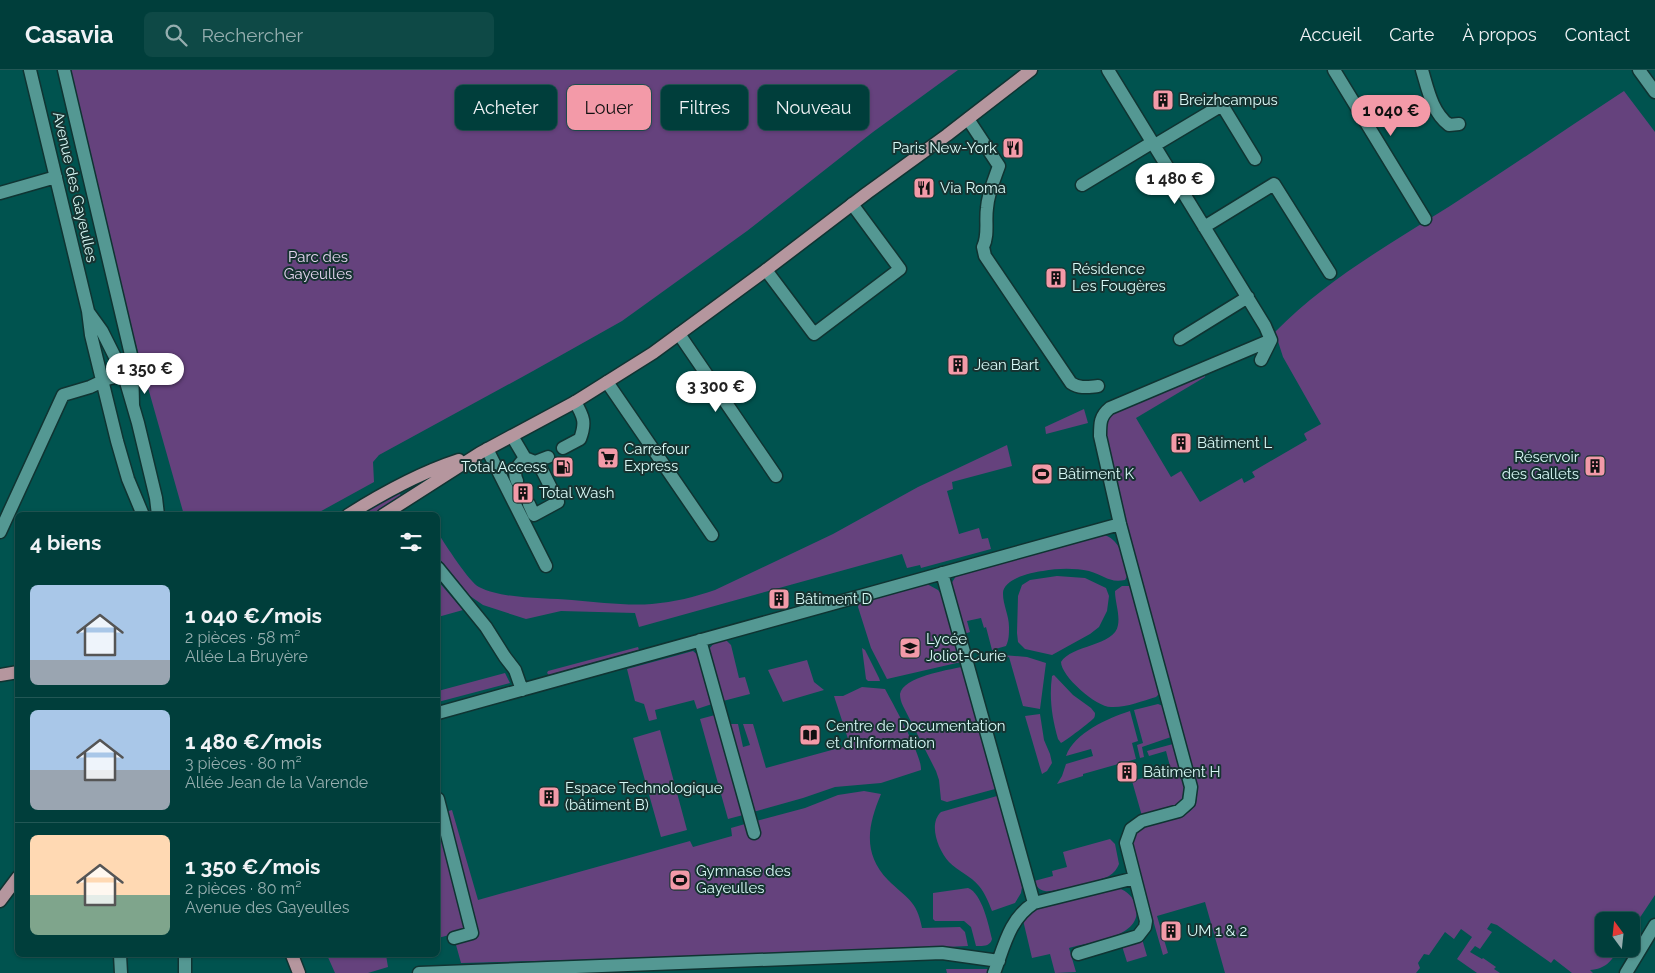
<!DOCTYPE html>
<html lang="fr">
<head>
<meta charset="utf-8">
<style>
	body { margin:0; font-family:Raleway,sans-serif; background:#0e4946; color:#f1f3f6; height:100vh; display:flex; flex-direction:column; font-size:19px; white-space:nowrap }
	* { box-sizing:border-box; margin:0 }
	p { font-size:16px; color:#95aeaf }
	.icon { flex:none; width:28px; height:28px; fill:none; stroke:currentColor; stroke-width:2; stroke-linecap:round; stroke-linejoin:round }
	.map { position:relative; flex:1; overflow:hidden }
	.sheet { position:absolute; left:15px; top:442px; width:425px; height:445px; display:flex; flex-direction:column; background:#003e3b; border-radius:8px; box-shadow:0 1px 4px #0004,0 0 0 1px #225755 }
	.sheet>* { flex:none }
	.banner { position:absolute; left:455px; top:15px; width:475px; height:45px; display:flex; gap:10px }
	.needle { width:32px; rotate:345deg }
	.buttons { position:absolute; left:1595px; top:842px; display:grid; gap:10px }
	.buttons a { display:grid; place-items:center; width:45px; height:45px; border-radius:8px; background:#003e3b; box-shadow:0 1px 4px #0004,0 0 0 1px #225755; font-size:25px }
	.price { position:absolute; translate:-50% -42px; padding:0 11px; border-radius:18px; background:#fff; color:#222; font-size:16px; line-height:32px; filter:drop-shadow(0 1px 2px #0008) }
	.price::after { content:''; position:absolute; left:50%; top:30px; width:15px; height:11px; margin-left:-8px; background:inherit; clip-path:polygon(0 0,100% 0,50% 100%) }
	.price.active { background:#f39aa8; color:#111 }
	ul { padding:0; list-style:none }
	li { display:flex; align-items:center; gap:15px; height:125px; padding:0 15px }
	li+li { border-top:1px solid #225755 }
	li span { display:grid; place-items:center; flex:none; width:140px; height:100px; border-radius:8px; color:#555 }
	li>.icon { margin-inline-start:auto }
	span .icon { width:60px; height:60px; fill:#fffc; stroke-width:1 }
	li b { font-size:21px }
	h2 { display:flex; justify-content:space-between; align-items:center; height:60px; padding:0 15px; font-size:21px }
	.chip { padding:0 18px; border-radius:8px; background:#003e3b; box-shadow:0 1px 4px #0004,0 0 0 1px #225755; font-size:18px; line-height:45px }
	.chip.active { background:#f39aa8; color:#111 }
	header { display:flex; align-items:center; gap:30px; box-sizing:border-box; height:70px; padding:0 25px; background:#003e3b; border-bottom:1px solid #225755 }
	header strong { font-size:24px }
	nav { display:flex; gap:28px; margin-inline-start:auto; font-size:18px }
	.search { width:350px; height:45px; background:#0e4946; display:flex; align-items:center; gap:12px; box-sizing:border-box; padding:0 18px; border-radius:8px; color:#95aeaf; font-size:19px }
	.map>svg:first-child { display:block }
	.green { fill:#65427d }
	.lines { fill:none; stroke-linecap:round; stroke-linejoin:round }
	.minor-tunnel { stroke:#206c68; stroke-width:12; stroke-dasharray:12 6; stroke-linecap:butt }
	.minor-casing { stroke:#0f3432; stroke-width:15 }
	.major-casing { stroke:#0f3432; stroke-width:15 }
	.minor { stroke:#549893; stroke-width:12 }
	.major { stroke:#b5969e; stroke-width:12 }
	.labels { text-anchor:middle; stroke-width:4; stroke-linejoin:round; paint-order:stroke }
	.poi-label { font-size:15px; fill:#d8f9f6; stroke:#163331; text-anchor:start }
	.street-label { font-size:15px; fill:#d8f9f6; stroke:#163331 }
	.park-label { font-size:15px; fill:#e3d5ee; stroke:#163331 }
</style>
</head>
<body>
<header>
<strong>Casavia</strong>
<div class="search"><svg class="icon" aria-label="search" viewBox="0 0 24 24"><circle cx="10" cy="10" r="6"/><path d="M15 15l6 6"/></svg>Rechercher</div>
<nav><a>Accueil</a><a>Carte</a><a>À propos</a><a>Contact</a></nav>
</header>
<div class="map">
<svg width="1655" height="903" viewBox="0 0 1655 903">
	<rect width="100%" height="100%" fill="#00534f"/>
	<!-- green -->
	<path class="green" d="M71 0H958L873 62 747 161 622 251 533 301 379 385 373 392 374 412 314 445H184L132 261Z
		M1624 21 1655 62V825L1631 861V851H1604V879H1619C1611 891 1606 899 1590 900L1593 903H1572L1554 889 1551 893 1497 855 1491 853 1487 859 1492 862 1480 879 1475 876 1470 882 1482 889 1483 888 1496 897 1494 899 1500 903H1477L1457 889 1472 867 1461 859 1454 869 1445 862 1429 885 1424 884 1418 893 1420 898 1416 903H1225L1205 832 1157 846 1168 883 1163 885 1133 780C1131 736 1192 763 1197 728L1125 463V445L1104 365 1106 352 1111 343 1206 301 1205 307 1136 348 1171 407 1181 401 1200 432 1242 408 1244 413 1255 407 1252 402 1307 370 1304 364 1305 363 1321 354 1283 287 1275 262C1326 210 1390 174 1450 136 1509 98 1566 59 1624 21Z
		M1084 339 1088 353 1046 364 1045 357Z
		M1007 375 1012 396 952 412 953 419 947 421 959 464 979 458 982 469 988 468 991 479 921 498 920 495 907 498 902 484 639 557 635 543 561 541 526 549 483 535 470 526 438 487V463C445 474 469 512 479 517 502 529 546 528 572 530 598 532 626 536 652 534 674 532 695 527 715 520L833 464 918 417Z
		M399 422 401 426 373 445H360Z
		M1105 465C1122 472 1123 489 1128 505L1125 510C1108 513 1104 505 1089 501 1075 498 1058 498 1043 501 1032 502 1002 509 1003 524 1003 535 1009 545 1009 557 1009 564 1009 570 1006 576L992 580 986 557 984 558 981 548 967 551 970 562 964 564 951 514 956 506 1096 466Z
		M1057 506 1085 508 1106 518 1109 526 1107 541 1099 557 1090 564 1052 585 1025 579 1018 572 1017 563 1018 526 1022 515 1030 510Z
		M438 511 463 540 438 547Z
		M927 514 938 520 943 526 961 592 887 609 871 578 858 537 859 533Z
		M1122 516H1129L1131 518 1160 623 1156 627C1142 631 1125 638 1111 637 1096 637 1061 606 1061 592 1071 575 1115 576 1118 555 1120 544 1115 532 1115 521Z
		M726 570 731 575 739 608 745 607 750 624 723 631 709 579 715 572Z
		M638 577 639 580 549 605 547 603 548 601Z
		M862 578 865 580 879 608 880 611H868L866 609Z
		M693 581 699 586 712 634 697 639 694 630 655 640 657 649 649 651 644 634 635 631 627 599Z
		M1002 585 1027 587 1046 593 1040 639 1023 636 1009 587 996 591 995 587Z
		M807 590 814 612 824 620 783 632 768 600Z
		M962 597 995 719 947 732 941 730 939 710 936 701 903 636C901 632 900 628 900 624 903 607 947 600 962 597Z
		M505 603 510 613 438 632V621Z
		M1054 605 1073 625 1091 638 1095 643C1095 645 1095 646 1094 648 1093 650 1064 672 1061 673L1058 669C1052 648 1049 628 1052 606Z
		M862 617 885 619C893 634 922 685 921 700L881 713 835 717 803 728 753 742 729 654H738L743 677 750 675 743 654H753L766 698 850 675 834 626H843Z
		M1158 634 1163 636 1171 667 1142 677 1144 687 1140 688 1137 675 1143 673 1134 640Z
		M1130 641 1138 671 1132 673 1136 689 1083 704V706L1057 714 1062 706 1066 694 1093 686 1091 679 1066 686C1074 663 1108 648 1130 641Z
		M1040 644 1044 670 1050 684 1052 693 1047 701 1042 704 1025 646Z
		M715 645 743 745 728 749 700 649Z
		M660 660 687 760 661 767 633 668Z
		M1173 674C1180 688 1192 725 1176 736 1167 742 1152 743 1142 746L1132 711 1171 700 1166 681 1149 686 1147 681Z
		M864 721 881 724C868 755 862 783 888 810 906 828 917 830 922 858L960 857 965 862 968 876 765 885 461 893 453 864 438 868V744L452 740 478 830 690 771 693 777 732 766 731 758 745 754 747 762 750 767 756 751 805 738 838 725Z
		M997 726 1015 786 1022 817 1021 823 1015 833 992 841C989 833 985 823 979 816 971 806 958 801 949 792 938 780 928 754 941 742Z
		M1110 769 1115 774 1119 794C1117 799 1114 803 1109 806 1102 810 1052 823 1045 821 1039 820 1036 816 1034 811L1053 806 1052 801 1067 797 1063 782Z
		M968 818C982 823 989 856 992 869 990 877 982 876 976 876L971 857 964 851H935L933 849V823Z
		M1118 818C1127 821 1134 827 1136 837 1143 868 1089 872 1069 878L1076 902 1055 903 1050 884 1032 888 1023 850 1029 840Z
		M1142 869 1147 886 1127 892 1122 876Z
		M327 885H386L388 897 368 903H335Z
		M946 899H989L987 903H947Z"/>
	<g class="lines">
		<!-- minor-tunnel -->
		<path class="minor-tunnel" d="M517 411 529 434"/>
		<!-- minor casing -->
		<g class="minor-casing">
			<path id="minor" d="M30 0 88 241 91 265 117 371 128 409 143 445
				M64 0 132 289 133 335
				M1108 0 1265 256 1271 270 1261 290
				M1334 0 1425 149
				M1422 0C1428 20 1432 42 1449 55L1459 54
				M1639 0 1655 22
				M968 49 999 96C994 110 988 123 987 138 985 151 989 165 983 177L985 186 1071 313C1080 319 1088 317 1098 316
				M1155 75 1222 35 1255 89
				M1082 115 1153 72
				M0 123 56 107
				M1204 157 1274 114 1330 203
				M766 200 814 264 900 199 852 134
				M89 243 102 261 124 305 138 353 156 428 158 445
				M679 264 776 406
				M1180 269 1248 227
				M607 312 712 465
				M512 366 525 388 535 392 541 398 558 432 534 445 529 434
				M563 378 580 369C586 353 584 347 575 332
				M487 379 546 496
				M535 392 548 387
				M517 411C512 401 518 396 525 388
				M0 462 63 325 90 317 107 309 124 305
				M438 498 486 557 505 587 515 600 522 620
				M942 503 1034 833
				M700 570 754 763
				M438 643 1120 454
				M438 729 472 863 454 868
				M1078 884 1138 866 1145 857 1146 851 1126 773 1131 759 1142 751 1179 741 1189 732 1191 717 1120 454 1100 366C1100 353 1100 346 1110 338L1271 270
				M120 885 121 903
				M185 885V903
				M419 903 942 883 999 891
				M994 903C1004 877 1009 849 1034 833L1135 808
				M1626 903 1655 855"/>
		</g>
		<!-- major casing -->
		<g class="major-casing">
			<path id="major" d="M348 445C383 423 419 403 459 390
				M383 445 480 383 575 332 653 283 766 200 867 123 947 65 1031 0
				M0 605 18 602
				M0 831 18 807
				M292 885 299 903"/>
		</g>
		<!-- minor -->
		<use href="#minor" class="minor"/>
		<!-- major -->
		<use href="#major" class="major"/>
	</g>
	<!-- icons -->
	<defs>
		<g id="building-square" transform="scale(1.125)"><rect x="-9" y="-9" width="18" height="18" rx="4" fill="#f39aa8" stroke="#163331"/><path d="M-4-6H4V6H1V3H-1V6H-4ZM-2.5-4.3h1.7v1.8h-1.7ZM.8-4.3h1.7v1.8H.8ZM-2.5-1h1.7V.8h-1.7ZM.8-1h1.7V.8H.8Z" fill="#111"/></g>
		<g id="restaurant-square" transform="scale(1.125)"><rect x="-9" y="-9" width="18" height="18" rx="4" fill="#f39aa8" stroke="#163331"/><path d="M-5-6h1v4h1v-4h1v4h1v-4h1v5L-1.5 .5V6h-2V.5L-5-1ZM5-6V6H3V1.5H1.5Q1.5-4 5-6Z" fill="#111"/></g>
		<g id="supermarket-square" transform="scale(1.125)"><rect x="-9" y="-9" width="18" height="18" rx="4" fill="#f39aa8" stroke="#163331"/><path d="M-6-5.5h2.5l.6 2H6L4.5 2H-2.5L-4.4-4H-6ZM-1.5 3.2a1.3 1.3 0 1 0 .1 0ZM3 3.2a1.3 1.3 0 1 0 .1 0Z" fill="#111"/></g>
		<g id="fuel-square" transform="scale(1.125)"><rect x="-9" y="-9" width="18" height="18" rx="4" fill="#f39aa8" stroke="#163331"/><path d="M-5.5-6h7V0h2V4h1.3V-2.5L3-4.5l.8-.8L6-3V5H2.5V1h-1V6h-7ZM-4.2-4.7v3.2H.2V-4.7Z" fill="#111"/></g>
		<g id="stadium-square" transform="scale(1.125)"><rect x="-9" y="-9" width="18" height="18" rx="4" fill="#f39aa8" stroke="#163331"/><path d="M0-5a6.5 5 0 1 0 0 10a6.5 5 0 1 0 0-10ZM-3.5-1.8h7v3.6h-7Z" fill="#111"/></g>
		<g id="school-square" transform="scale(1.125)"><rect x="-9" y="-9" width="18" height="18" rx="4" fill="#f39aa8" stroke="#163331"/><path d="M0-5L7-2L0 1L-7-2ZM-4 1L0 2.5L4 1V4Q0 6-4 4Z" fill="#111"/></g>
		<g id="library-square" transform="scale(1.125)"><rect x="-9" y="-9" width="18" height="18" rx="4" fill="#f39aa8" stroke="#163331"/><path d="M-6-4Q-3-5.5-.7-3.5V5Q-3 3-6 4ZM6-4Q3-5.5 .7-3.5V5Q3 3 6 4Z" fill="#111"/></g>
	</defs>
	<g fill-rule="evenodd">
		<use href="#building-square" x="1163" y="30"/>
		<use href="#restaurant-square" x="1013" y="78"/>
		<use href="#restaurant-square" x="924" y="118"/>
		<use href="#building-square" x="1056" y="208"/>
		<use href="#building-square" x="958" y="295"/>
		<use href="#building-square" x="1181" y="373"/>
		<use href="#supermarket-square" x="608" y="388"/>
		<use href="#building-square" x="1595" y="396"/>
		<use href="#fuel-square" x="563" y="397"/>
		<use href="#stadium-square" x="1042" y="404"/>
		<use href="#building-square" x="523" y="423"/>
		<use href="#building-square" x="779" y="529"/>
		<use href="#school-square" x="910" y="578"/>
		<use href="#library-square" x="810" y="665"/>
		<use href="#building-square" x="1127" y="702"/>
		<use href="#building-square" x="549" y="727"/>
		<use href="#stadium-square" x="680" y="810"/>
		<use href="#building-square" x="1171" y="861"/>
	</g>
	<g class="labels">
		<!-- poi labels -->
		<g class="poi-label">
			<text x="1179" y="35">Breizhcampus</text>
			<text x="997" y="83" text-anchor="end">Paris New-York</text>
			<text x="940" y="123">Via Roma</text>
			<text x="1072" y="204">Résidence<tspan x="1072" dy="17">Les Fougères</tspan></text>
			<text x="974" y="300">Jean Bart</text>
			<text x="1197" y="378">Bâtiment L</text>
			<text x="624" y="384">Carrefour<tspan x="624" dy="17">Express</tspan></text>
			<text x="1579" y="392" text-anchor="end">Réservoir<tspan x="1579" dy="17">des Gallets</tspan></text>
			<text x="547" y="402" text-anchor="end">Total Access</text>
			<text x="1058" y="409">Bâtiment K</text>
			<text x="539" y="428">Total Wash</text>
			<text x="795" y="534">Bâtiment D</text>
			<text x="926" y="574">Lycée<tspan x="926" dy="17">Joliot-Curie</tspan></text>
			<text x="826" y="661">Centre de Documentation<tspan x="826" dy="17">et d'Information</tspan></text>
			<text x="1143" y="707">Bâtiment H</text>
			<text x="565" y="723">Espace Technologique<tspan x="565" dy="17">(bâtiment B)</tspan></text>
			<text x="696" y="806">Gymnase des<tspan x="696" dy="17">Gayeulles</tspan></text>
			<text x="1187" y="866">UM 1 &amp; 2</text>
		</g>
		<!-- street labels -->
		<g class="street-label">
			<text transform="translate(75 117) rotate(77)" y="5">Avenue des Gayeulles</text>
		</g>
		<!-- park labels -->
		<g class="park-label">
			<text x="318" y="192">Parc des<tspan x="318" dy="17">Gayeulles</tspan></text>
		</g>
	</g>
</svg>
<div class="buttons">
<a><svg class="needle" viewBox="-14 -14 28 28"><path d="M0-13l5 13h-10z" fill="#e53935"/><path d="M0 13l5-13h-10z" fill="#95aeaf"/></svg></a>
</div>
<b class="price active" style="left:1391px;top:67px">1 040 €</b>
<b class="price" style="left:1175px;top:135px">1 480 €</b>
<b class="price" style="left:145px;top:325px">1 350 €</b>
<b class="price" style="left:716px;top:343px">3 300 €</b>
<div class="banner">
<a class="chip">Acheter</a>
<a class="chip active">Louer</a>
<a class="chip">Filtres</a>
<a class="chip">Nouveau</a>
</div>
<section class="sheet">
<h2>4 biens<svg class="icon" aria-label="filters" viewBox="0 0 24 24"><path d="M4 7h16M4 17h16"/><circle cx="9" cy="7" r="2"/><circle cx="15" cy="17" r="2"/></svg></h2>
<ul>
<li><span style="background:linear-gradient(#a9c7e8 75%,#9aa5b1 0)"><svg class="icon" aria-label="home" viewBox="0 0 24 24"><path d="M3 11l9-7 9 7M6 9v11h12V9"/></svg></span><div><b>1 040 €/mois</b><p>2 pièces · 58 m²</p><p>Allée La Bruyère</p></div></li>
<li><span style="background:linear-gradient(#a9c7e8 60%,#9aa5b1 0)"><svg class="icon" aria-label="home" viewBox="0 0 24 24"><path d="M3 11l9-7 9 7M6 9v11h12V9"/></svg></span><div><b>1 480 €/mois</b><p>3 pièces · 80 m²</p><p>Allée Jean de la Varende</p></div></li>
<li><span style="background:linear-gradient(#ffd9b3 60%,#7fa58c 0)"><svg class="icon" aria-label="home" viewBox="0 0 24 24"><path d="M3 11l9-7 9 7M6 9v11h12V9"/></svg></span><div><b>1 350 €/mois</b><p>2 pièces · 80 m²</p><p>Avenue des Gayeulles</p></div></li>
</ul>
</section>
</div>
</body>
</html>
